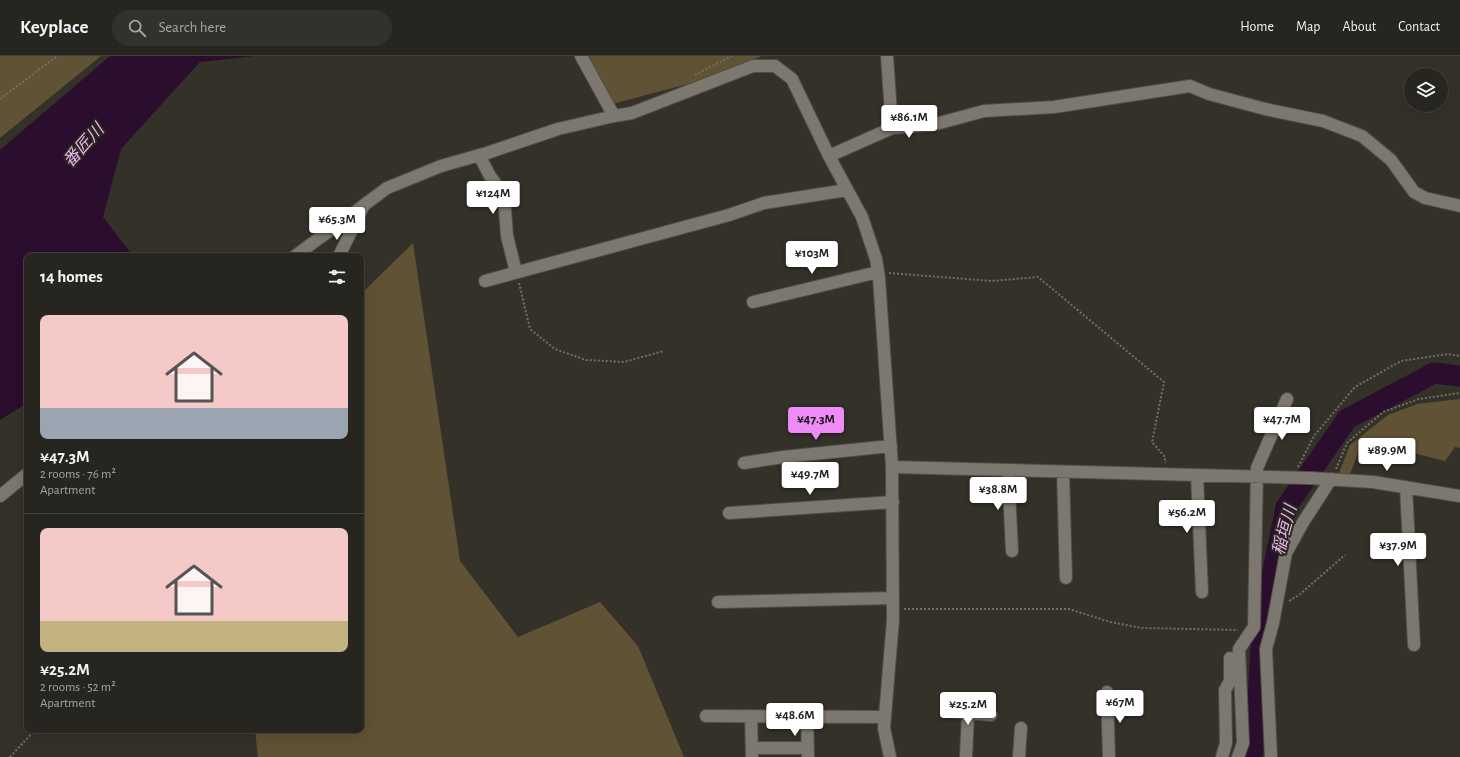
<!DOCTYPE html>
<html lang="en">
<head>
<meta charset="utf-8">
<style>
	body { margin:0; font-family:"Alegreya Sans","Noto Sans JP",sans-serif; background:#33312c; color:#f1f3f6; height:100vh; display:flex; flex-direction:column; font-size:15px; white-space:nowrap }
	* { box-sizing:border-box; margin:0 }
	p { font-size:13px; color:#a4a5a4 }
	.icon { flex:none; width:22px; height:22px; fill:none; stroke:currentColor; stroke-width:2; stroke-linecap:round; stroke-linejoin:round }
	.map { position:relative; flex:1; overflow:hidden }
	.panel { position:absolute; left:24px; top:197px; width:340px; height:480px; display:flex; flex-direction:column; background:#27251f; border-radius:8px; box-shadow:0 4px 16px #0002,0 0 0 1px #43423d }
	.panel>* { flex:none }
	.controls { position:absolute; left:1404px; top:12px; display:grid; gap:8px }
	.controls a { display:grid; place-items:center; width:44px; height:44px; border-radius:50%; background:#27251f; box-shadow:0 4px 16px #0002,0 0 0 1px #43423d; font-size:20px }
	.price { position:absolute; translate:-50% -34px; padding:0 9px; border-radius:4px; background:#fff; color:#222; font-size:13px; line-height:26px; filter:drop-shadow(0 1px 2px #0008) }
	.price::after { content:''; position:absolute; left:50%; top:24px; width:12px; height:9px; margin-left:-6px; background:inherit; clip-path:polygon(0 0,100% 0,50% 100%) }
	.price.on { background:#ef8bf6; color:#111 }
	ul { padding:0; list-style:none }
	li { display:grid; align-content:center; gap:8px; height:212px; padding:0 16px }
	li+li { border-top:1px solid #43423d }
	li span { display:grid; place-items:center; height:124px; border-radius:8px; color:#555 }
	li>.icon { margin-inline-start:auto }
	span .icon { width:72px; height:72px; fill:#fffc; stroke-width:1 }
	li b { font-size:17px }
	h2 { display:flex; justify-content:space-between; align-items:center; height:48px; padding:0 16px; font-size:17px }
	header { display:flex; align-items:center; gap:24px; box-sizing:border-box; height:56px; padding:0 20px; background:#27251f; border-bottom:1px solid #43423d }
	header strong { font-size:19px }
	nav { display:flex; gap:22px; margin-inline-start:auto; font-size:14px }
	.search { width:280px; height:36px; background:#33312c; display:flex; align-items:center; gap:10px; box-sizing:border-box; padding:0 14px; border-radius:22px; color:#a4a5a4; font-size:15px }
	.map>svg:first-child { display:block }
	.green { fill:#605234 }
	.water { fill:#2b0d2d }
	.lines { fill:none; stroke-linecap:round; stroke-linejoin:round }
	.river { stroke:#2b0d2d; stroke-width:21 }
	.minor-casing { stroke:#504e47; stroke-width:14 }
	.path { stroke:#716f68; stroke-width:2; stroke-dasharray:2 2; stroke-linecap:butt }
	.minor { stroke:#7c786f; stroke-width:12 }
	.labels { text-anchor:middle; stroke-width:4; stroke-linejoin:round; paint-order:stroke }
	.water-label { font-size:17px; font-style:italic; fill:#ebb3ee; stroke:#2a2720 }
</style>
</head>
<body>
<header>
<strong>Keyplace</strong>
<div class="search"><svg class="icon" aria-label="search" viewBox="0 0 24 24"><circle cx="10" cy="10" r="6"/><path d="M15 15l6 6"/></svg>Search here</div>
<nav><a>Home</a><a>Map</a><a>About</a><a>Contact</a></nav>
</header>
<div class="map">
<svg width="1460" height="701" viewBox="0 0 1460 701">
	<rect width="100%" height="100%" fill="#343129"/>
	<!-- green -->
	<path class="green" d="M0 0H101L0 82Z
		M586 0H762L692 27 612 48Z
		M413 187 460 505 518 581 600 546 638 590 684 701H258L255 674H361V238Z
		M1460 343V392L1455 391 1445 405 1363 384 1350 418 1339 417 1350 389 1388 359 1417 348Z"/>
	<!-- water -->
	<path class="water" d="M110 0H255L200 6 121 93 103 161 133 200H27V347L0 364V94Z"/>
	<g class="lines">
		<!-- river -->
		<path class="river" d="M1251 701 1255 690 1263 564 1286 451 1347 363 1434 317 1460 320"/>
		<!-- minor casing -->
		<g class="minor-casing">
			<path id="minor" d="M581 0 614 60 632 57 753 10H775L792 23 829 100 862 161 876 203 879 222 892 411 893 564 884 672 890 701
				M887 0 892 72
				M479 99 490 120 504 139 507 180 516 216
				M829 100 892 72 932 69 984 55 1054 51 1190 30 1209 38 1265 53 1323 65 1362 80 1391 104 1414 136 1425 142 1460 150
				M295 200 363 150
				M339 200 364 149 387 132 441 110 487 97 558 73 614 60
				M485 225 729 159 764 147 847 134
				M753 246 878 216
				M744 407 783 401 891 390
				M892 411 1310 422 1373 426 1460 440
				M1008 414 1012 495
				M1063 416 1066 522
				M1197 419 1202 536
				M1406 431 1414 589
				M0 440 27 418
				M729 457 893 446
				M718 546 893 542
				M1107 636 1109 701
				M947 655 991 659
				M706 660 885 661
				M751 660 752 701
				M807 660 808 701
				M752 692H807
				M966 701 968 658
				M1019 701 1021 672
				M1222 701 1226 687 1225 634 1230 625V602
				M1238 701 1243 687 1239 593 1254 571 1257 412 1287 343
				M1271 701 1266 593 1273 567 1286 497 1302 468 1331 423"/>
		</g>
		<!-- path -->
		<path class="path" d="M695 19 732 0
			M0 43 57 0
			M889 217 992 225 1038 221 1164 326 1152 386 1165 401V407
			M519 227 530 273 555 293 586 304 624 306 664 295
			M1298 411 1314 380 1355 331 1401 305 1448 298 1460 300
			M1336 413 1347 387 1383 356 1419 343 1460 337
			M1289 545 1299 539 1345 499
			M904 553H1069L1110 566 1142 572 1238 574
			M10 701 35 674"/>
		<!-- minor -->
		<use href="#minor" class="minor"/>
	</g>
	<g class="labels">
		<!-- water labels -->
		<g class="water-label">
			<text transform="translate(83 89) rotate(-48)" y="6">番匠川</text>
			<text transform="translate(1284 474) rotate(-75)" y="6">稲垣川</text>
		</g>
	</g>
</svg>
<div class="controls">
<a><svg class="icon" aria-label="layers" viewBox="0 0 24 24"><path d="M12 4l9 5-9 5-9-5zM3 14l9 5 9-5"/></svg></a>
</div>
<b class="price" style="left:909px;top:83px">¥86.1M</b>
<b class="price" style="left:493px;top:159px">¥124M</b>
<b class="price" style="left:337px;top:185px">¥65.3M</b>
<b class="price" style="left:812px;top:219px">¥103M</b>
<b class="price on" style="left:816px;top:385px">¥47.3M</b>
<b class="price" style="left:1282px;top:385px">¥47.7M</b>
<b class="price" style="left:1387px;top:416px">¥89.9M</b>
<b class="price" style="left:810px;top:440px">¥49.7M</b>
<b class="price" style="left:998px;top:455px">¥38.8M</b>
<b class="price" style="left:1187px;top:478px">¥56.2M</b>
<b class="price" style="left:1398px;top:511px">¥37.9M</b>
<b class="price" style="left:1120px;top:668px">¥67M</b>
<b class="price" style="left:968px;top:670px">¥25.2M</b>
<b class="price" style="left:795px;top:681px">¥48.6M</b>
<section class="panel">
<h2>14 homes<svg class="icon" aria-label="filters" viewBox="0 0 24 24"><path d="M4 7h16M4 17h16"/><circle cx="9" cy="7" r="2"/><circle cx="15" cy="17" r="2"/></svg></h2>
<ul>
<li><span style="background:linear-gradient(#f6c9c9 75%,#9aa5b1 0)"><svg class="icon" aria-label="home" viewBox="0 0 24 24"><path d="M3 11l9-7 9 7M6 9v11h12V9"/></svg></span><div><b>¥47.3M</b><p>2 rooms · 76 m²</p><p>Apartment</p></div></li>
<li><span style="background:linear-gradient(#f6c9c9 75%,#c2b280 0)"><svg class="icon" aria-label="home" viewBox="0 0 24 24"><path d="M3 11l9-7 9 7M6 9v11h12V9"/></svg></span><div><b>¥25.2M</b><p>2 rooms · 52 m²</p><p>Apartment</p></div></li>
</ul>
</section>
</div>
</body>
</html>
